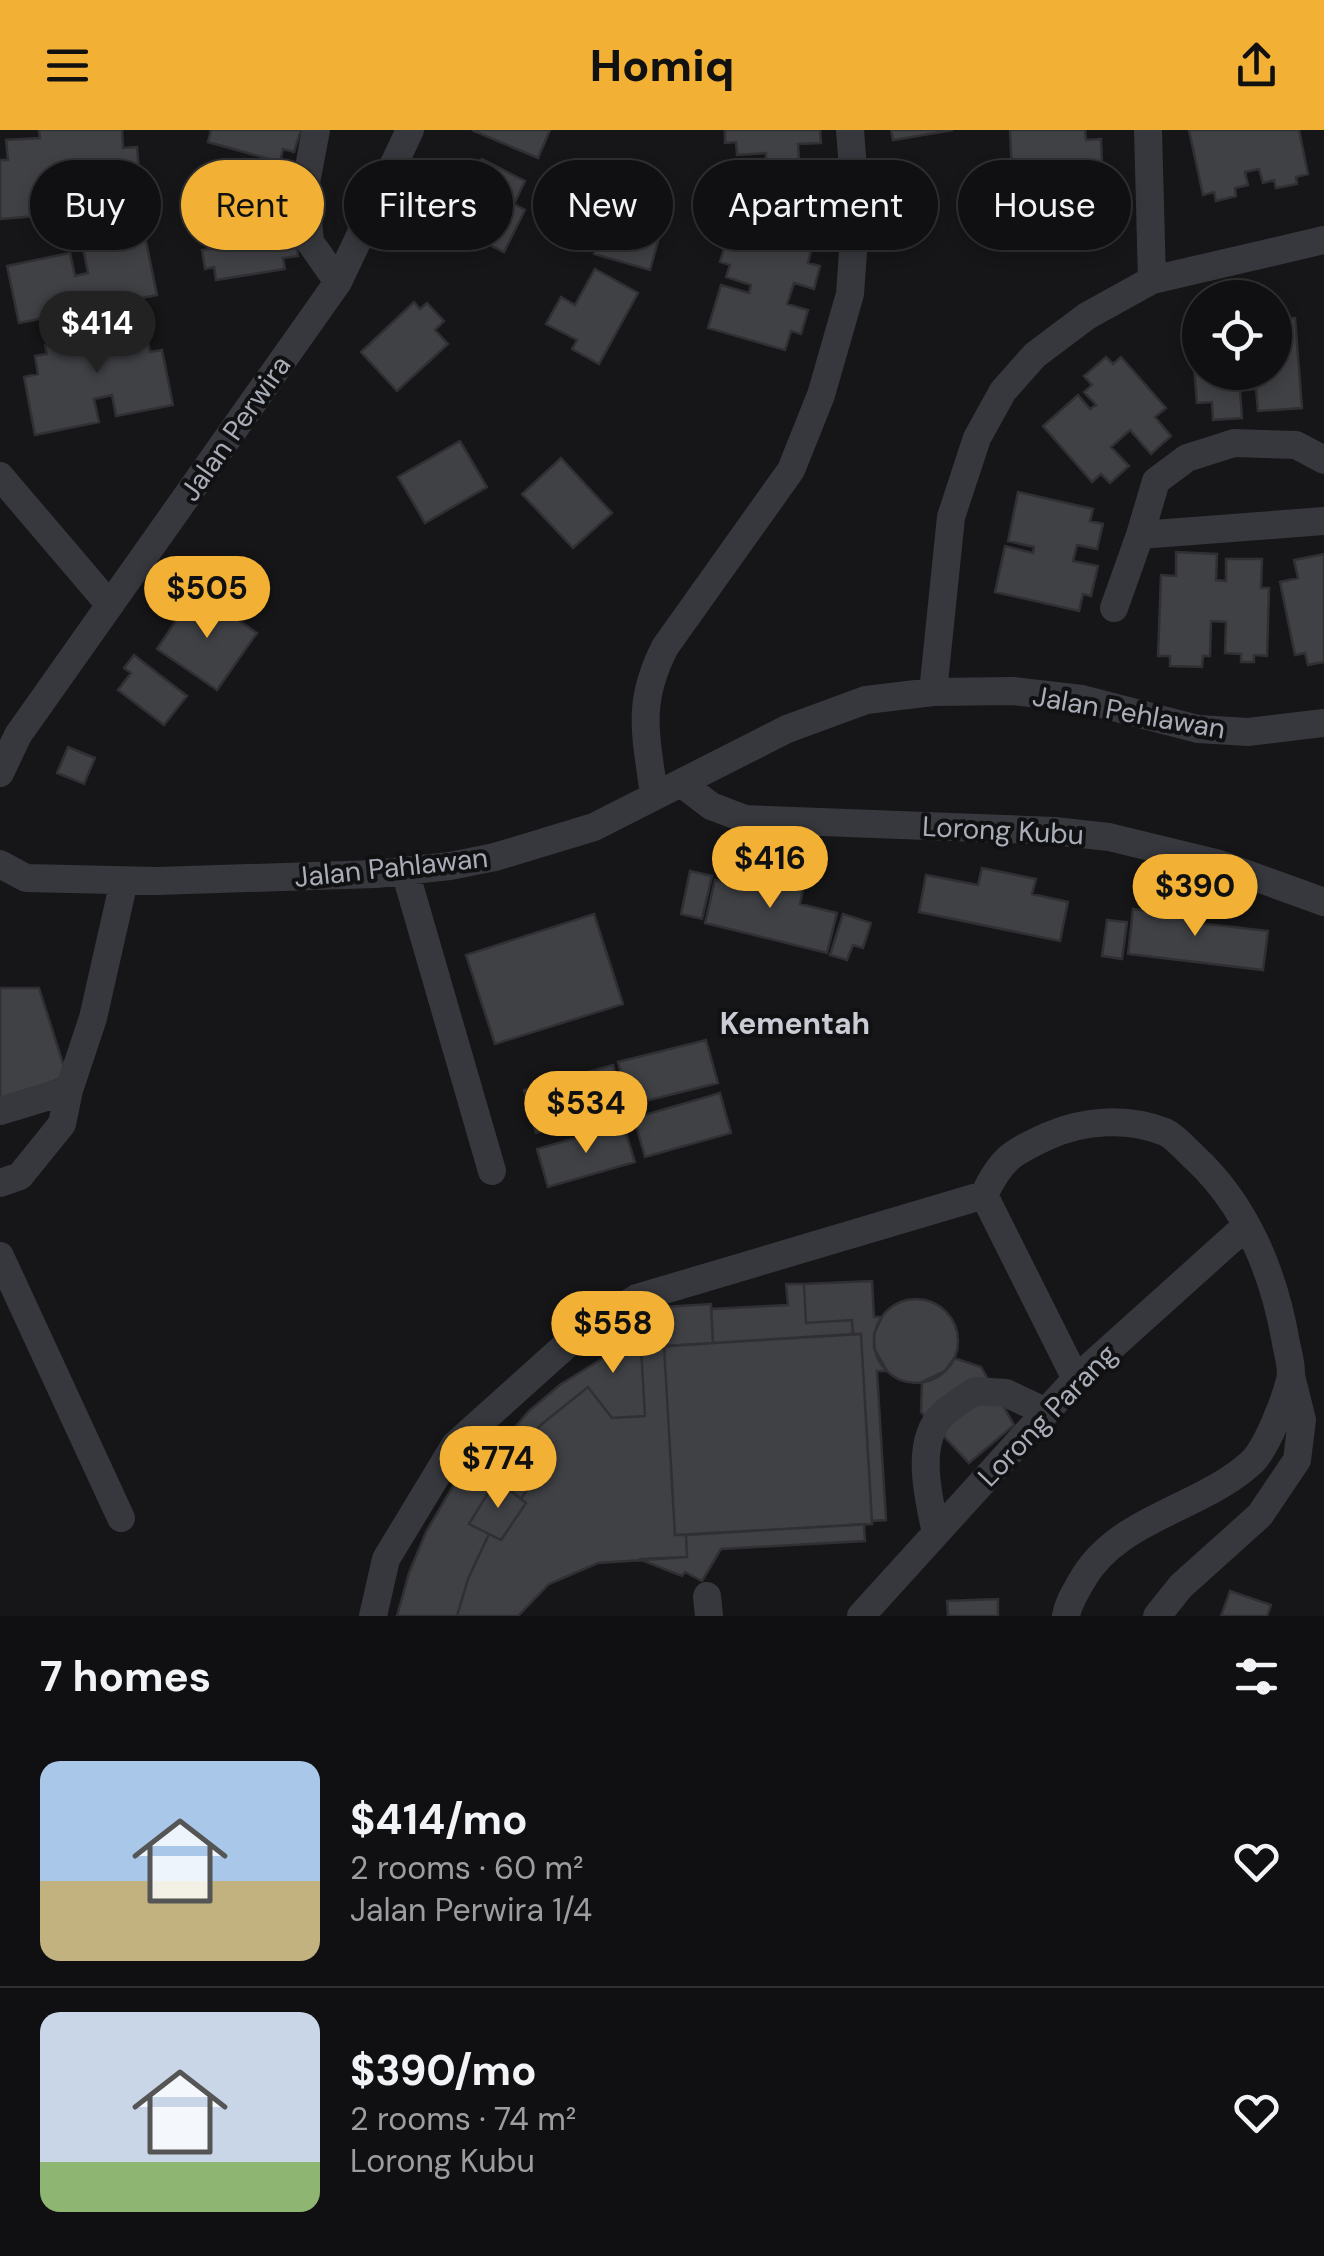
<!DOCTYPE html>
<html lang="en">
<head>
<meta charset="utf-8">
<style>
	body { margin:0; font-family:"DM Sans",sans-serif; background:#19191b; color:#f1f3f6; height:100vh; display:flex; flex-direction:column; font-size:38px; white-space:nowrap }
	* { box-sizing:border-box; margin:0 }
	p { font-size:32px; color:#9c9d9f }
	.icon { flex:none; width:55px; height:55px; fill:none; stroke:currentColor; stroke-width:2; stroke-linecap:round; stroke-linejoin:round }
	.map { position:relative; height:1486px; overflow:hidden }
	.panel { display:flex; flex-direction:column; background:#101012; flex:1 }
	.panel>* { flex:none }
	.hud { position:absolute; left:30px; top:30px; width:1265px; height:90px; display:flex; gap:20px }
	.tools { position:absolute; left:1182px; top:150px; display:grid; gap:20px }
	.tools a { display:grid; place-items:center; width:110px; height:110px; border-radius:50%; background:#101012; box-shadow:0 5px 15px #0003,0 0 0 2px #303032; font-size:50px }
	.price { position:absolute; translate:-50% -85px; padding:0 22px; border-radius:35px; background:#f2b134; color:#111; font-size:32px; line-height:65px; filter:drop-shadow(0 2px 5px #0008) }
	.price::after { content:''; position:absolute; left:50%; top:60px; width:30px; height:22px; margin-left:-15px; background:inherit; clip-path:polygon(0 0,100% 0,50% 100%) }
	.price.current { background:#222; color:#fff }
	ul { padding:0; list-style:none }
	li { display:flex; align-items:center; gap:30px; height:250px; padding:0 40px }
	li+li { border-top:2px solid #303032 }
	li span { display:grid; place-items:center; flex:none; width:280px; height:200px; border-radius:20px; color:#555 }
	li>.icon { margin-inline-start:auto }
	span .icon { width:120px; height:120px; fill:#fffc; stroke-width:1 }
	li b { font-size:42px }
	h2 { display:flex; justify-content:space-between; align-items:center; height:120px; padding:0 40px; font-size:42px }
	.pill { padding:0 35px; border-radius:45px; background:#101012; box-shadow:0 5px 15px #0003,0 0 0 2px #303032; font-size:35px; line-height:90px }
	.pill.current { background:#f2b134; color:#111 }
	header { display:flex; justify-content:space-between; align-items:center; height:130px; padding:0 40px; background:#f2b134; color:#111; font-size:45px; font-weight:800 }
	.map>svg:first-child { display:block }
	.building { fill:#404145; stroke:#303034; stroke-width:2.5 }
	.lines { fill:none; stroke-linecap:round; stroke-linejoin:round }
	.minor { stroke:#37383d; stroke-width:28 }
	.labels { text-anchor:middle; stroke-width:8; stroke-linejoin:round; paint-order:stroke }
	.street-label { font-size:28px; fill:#a8adb8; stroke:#111113 }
	.neighbourhood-label { font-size:30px; font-weight:bold; fill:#c9ccd4; stroke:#111113 }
</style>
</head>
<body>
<header><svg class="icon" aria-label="menu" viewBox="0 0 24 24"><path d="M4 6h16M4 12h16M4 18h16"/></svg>Homiq<svg class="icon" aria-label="share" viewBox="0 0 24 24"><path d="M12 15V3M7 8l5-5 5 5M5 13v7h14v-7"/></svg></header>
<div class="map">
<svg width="1324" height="1486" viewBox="0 0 1324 1486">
	<rect width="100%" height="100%" fill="#161618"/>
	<!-- building -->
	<path class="building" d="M39 0H122L123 18 137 17 142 79 78 84 77 59 61 60 63 84 0 89V30H8L6 10 40 8Z
		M211 0H301L294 22 283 19 280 32 208 12Z
		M472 0H550L538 28Z
		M725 0H820L821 13 798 14 799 30 766 31V23L737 25 736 12 725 13Z
		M891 0H953L893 10Z
		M1010 0H1085L1086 10 1101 9 1102 35 1078 36 1079 53 1105 52 1107 87 1095 88V103L1015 107Z
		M1189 0H1299L1308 44 1296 47 1297 54 1276 58 1274 50 1263 53 1259 39 1245 42 1248 55 1235 58 1236 66 1216 71 1214 62 1203 65Z
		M482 29 525 51 514 74 525 80 504 122 448 94Z
		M283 33 286 50 294 49 299 77 274 82 277 101 293 98 298 126 283 128 285 139 216 150 214 137 205 139 202 120 211 119 208 106 240 101 239 91 208 96 206 83 197 84 193 61 201 59 199 47Z
		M828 34 829 63 814 64V82L742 84 741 72H730L729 51 738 50V37Z
		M636 45 664 53 660 69 669 72 650 140 594 124 611 66 628 71Z
		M738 99 811 120 808 133 820 136 814 159 794 153 787 174 808 180 801 204 791 201 785 220 708 198 721 155 749 163 751 155 726 147 730 135 720 132 727 108 735 111Z
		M145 106 157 165 19 193 7 136 70 123 75 146 88 143 83 118Z
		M595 139 638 163 599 234 572 219 577 210 546 194 561 167 575 175Z
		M414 172 420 179 427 173 444 191 435 200 448 214 397 261 361 222Z
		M143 187 150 222 162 220 173 275 116 286 112 265 94 269 99 292 35 305 24 247 38 244 35 226 47 224 45 215 64 211 63 202Z
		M1295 188 1302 278 1258 281 1256 259 1240 260 1242 288 1213 290 1212 272 1197 273 1191 202 1200 201V242H1275V189Z
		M1106 227 1113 234 1121 227 1166 278 1155 287 1171 306 1151 324 1130 300 1111 317 1129 336 1110 353 1101 344 1092 352 1043 296 1078 265 1090 279 1096 275 1084 262 1092 255 1084 246Z
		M460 311 487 357 425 393 398 347Z
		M561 328 612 383 573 418 522 364Z
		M1018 362 1093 379 1090 391 1103 394 1097 419 1077 415 1073 431 1098 436 1091 466 1083 464 1079 481 995 462 1005 416 1033 423 1034 417 1008 411Z
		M1176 422 1217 424 1216 450 1226 451V429H1262L1261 458H1269L1267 526 1254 525V532H1241V524L1225 523 1226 492 1211 491 1210 526H1203L1202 537 1170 536V526H1158L1161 445 1176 446Z
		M1324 424V532L1308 535 1305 523 1295 525 1280 452 1298 448 1294 430Z
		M196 461 257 503 217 560 157 519Z
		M134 525 187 566 164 595 118 560 131 543 124 538Z
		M68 617 95 628 84 654 57 643Z
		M740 738 804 754 800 774 837 783 827 823 705 793 715 750 736 755Z
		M982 738 1036 749 1032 764 1068 772 1060 811 919 782 926 745 978 755Z
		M690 741 712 746 702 789 681 784Z
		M1171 773 1200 777 1198 793 1268 801 1263 840 1128 824 1133 779 1170 784Z
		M594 784 623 874 495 914 466 825Z
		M843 784 871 793 863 818 853 815 847 830 830 825Z
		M1107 790 1127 792 1122 829 1102 826Z
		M0 858H39L67 946 0 971Z
		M706 910 718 953 629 975 618 932Z
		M613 935 625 979 536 1003 524 960Z
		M720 963 731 1003 645 1027 634 988Z
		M623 994 635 1032 548 1057 537 1019Z
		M872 1151 874 1187H882L874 1204V1218L887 1241H877L886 1390 872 1391 861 1204H853L852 1190 806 1193 804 1154Z
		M786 1154H804L806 1193 852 1190 853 1204 713 1213 711 1179 788 1175Z
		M874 1211a42 42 0 1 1 84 0a42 42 0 1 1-84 0Z
		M711 1174 713 1213 641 1218 645 1286 612 1288 588 1257 542 1294 507 1332 530 1355 521 1369 510 1360 514 1351 508 1348 510 1343 489 1327 529 1281 561 1254 618 1219V1225L632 1224 630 1179Z
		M861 1204 872 1394 675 1405 664 1216Z
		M664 1216 675 1405H686L687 1427 598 1433 549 1454 518 1486H457L468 1449 489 1404 501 1410 526 1373 521 1369 530 1355 507 1332 542 1294 588 1257 612 1288 645 1286 641 1218Z
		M954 1228 981 1237 1014 1295 969 1333 921 1282 922 1252 945 1241Z
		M476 1317 510 1343 508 1348 514 1351 510 1360 496 1350 469 1394 489 1404 468 1449 457 1486H397L409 1443 426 1402Z
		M496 1350 526 1373 501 1410 469 1394Z
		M864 1394 865 1411 721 1419 702 1451 685 1442 682 1446 639 1429 687 1427 686 1405Z
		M1230 1461 1271 1475 1267 1486H1221Z
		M998 1469V1486H948L947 1471Z"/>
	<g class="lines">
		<!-- minor -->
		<path class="minor" d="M316 0 305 58 310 112 338 152
			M1148 0 1152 150
			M0 346 109 474
			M1140 405 1156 351 1187 328 1234 313 1296 315 1324 330
			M1114 478 1140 405 1324 391
			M933 562 951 387 977 308 1003 261 1035 225 1087 186 1152 150 1324 110
			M0 643 18 605 338 152 410 0
			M681 653 711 676 745 689 1054 701 1109 707 1216 733 1324 772
			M654 665C646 604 636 574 665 517L791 340 821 265 850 164 856 79 850 0
			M0 734 26 748 157 751 376 744 450 736 495 727 594 697 787 599 866 570 933 562 1012 561 1082 569 1198 599 1248 602 1324 593
			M405 741 492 1041
			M0 981 69 960 93 888 124 751
			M0 1053 20 1046 62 994 69 960
			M0 1126 121 1388
			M936 1403C929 1370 914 1313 942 1285 951 1276 964 1269 975 1261L1006 1263 1046 1282
			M707 1466 709 1486
			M373 1486 386 1429 455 1315 583 1200 637 1168 984 1065
			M861 1486 1076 1249 1245 1097
			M1066 1486C1068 1473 1075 1463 1081 1452 1117 1387 1200 1380 1252 1332 1267 1317 1285 1271 1290 1250 1293 1239 1288 1224 1286 1213 1274 1143 1246 1075 1194 1027 1185 1019 1176 1007 1165 1002 1128 987 1084 990 1048 1006 1011 1023 1001 1029 984 1065L1076 1249
			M1157 1486 1181 1456 1260 1385 1297 1330 1302 1290 1291 1246"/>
	</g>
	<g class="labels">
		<!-- street labels -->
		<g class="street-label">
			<text transform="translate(235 298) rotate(-55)" y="10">Jalan Perwira</text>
			<text transform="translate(1129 582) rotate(10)" y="10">Jalan Pehlawan</text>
			<text transform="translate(1003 700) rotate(3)" y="10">Lorong Kubu</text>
			<text transform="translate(391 737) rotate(-6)" y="10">Jalan Pahlawan</text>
			<text transform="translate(1047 1285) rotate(-46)" y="10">Lorong Parang</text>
		</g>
		<!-- neighbourhood labels -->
		<g class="neighbourhood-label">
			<text x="795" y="904">Kementah</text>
		</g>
	</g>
</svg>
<div class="tools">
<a><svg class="icon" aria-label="locate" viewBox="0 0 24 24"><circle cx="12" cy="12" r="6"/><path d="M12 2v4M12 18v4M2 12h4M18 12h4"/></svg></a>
</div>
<b class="price current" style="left:97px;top:246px">$414</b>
<b class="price" style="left:207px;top:511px">$505</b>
<b class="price" style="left:770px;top:781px">$416</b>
<b class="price" style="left:1195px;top:809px">$390</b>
<b class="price" style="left:586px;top:1026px">$534</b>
<b class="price" style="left:613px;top:1246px">$558</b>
<b class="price" style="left:498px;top:1381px">$774</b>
<div class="hud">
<a class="pill">Buy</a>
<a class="pill current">Rent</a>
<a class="pill">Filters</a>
<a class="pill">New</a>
<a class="pill">Apartment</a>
<a class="pill">House</a>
</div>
</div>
<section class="panel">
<h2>7 homes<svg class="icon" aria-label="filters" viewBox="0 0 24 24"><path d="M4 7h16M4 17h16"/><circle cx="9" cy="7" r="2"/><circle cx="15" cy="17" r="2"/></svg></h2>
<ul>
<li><span style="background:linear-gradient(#a9c7e8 60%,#c2b280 0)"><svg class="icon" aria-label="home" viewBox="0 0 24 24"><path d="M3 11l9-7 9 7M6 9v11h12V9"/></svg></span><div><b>$414/mo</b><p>2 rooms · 60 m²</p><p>Jalan Perwira 1/4</p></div><svg class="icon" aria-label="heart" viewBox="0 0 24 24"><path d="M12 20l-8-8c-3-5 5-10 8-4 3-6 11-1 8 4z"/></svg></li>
<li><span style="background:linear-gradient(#c9d6e8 75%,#8fb573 0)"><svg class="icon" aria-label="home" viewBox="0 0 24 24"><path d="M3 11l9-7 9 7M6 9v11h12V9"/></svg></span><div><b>$390/mo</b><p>2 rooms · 74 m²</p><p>Lorong Kubu</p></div><svg class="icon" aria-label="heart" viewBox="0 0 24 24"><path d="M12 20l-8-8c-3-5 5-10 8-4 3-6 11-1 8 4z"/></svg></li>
</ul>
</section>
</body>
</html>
